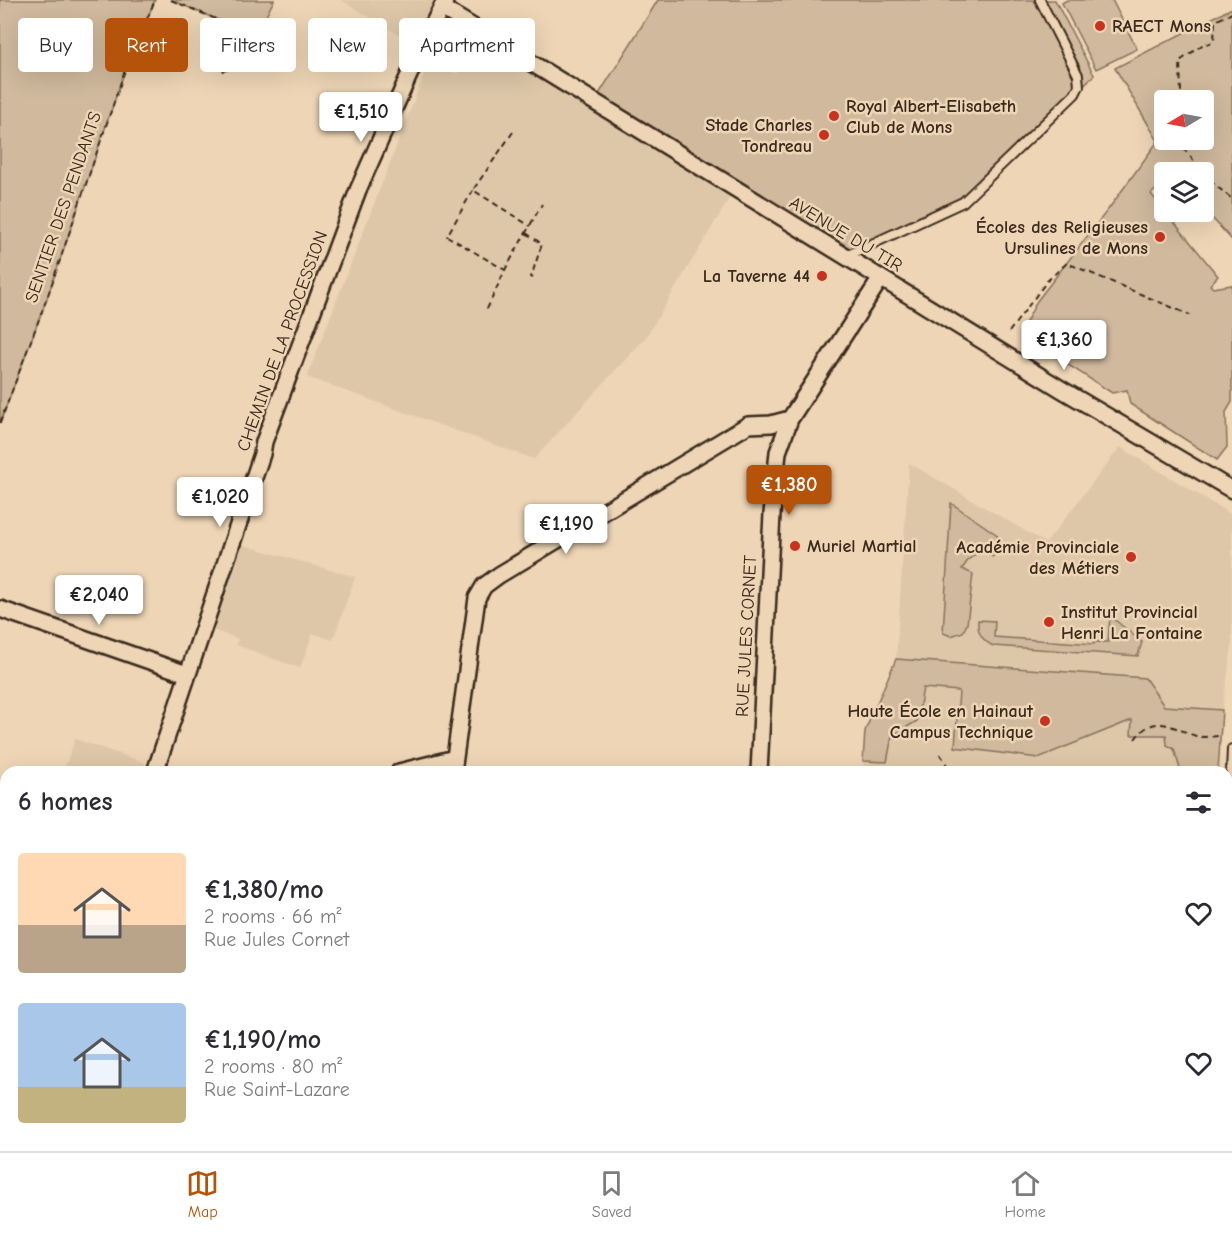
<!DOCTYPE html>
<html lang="en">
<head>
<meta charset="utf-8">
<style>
	body { margin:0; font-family:"Comic Neue",sans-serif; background:#f2f2f3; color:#2b2b33; height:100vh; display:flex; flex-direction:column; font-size:22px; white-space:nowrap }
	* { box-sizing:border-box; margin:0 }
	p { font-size:20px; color:#7c7c81 }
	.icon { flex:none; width:33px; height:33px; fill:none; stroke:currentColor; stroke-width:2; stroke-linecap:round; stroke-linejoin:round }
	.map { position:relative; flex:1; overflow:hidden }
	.details { position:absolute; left:0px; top:766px; width:1233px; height:386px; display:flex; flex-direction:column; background:#fff; border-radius:18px 18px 0 0; box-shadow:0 6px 24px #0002 }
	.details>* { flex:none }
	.hud { position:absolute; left:18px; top:18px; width:600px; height:54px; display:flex; gap:12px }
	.needle { width:39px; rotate:260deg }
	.buttons { position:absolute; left:1154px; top:90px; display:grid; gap:12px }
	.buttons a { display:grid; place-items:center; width:60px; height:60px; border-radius:6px; background:#fff; box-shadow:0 6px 24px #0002; font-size:30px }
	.price { position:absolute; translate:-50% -51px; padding:0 14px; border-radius:6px; background:#fff; color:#222; font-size:20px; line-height:39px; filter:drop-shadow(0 2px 3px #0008) }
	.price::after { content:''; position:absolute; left:50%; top:36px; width:18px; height:14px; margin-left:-9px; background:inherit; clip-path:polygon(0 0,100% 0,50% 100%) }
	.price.current { background:#b45309; color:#fff }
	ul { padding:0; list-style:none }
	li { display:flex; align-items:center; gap:18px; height:150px; padding:0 18px }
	li span { display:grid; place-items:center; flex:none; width:168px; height:120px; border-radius:6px; color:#555 }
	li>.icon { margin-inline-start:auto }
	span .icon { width:72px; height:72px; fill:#fffc; stroke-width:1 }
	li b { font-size:26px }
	h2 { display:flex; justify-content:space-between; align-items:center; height:72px; padding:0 18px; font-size:26px }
	.chip { padding:0 21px; border-radius:6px; background:#fff; box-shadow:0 6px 24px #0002; font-size:21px; line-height:54px }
	.chip.current { background:#b45309; color:#fff }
	.dock { display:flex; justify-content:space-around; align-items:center; height:84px; border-top:2px solid #e1e1e2; background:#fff; font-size:16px; color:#7c7c81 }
	.dock a { display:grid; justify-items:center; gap:3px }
	.dock .current { color:#b45309 }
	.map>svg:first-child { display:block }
	.built { fill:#dec7a8 }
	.green { fill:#d0b99c; stroke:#86725d; stroke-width:1.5; fill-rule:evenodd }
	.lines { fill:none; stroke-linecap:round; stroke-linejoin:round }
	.lane-casing { stroke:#3b2a1e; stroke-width:12 }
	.street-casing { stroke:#3b2a1e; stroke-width:20 }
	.secondary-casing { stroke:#3b2a1e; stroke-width:24 }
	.primary-casing { stroke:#3b2a1e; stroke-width:27 }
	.path { stroke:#3b2a1e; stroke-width:2; stroke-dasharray:6 4.5; stroke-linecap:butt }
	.lane { stroke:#edd5b5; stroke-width:8 }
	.street { stroke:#edd5b5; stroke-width:15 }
	.secondary { stroke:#edd5b5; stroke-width:20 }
	.primary { stroke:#edd5b5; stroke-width:22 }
	.poi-dot { fill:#c8321e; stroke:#edd5b5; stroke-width:2 }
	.labels { text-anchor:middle; stroke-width:5; stroke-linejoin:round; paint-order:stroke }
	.poi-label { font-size:18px; font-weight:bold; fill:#3b2a1e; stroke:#edd5b5; text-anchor:end }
	.street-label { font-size:18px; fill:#3b2a1e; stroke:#edd5b5 }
</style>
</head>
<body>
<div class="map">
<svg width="1232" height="1151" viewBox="0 0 1232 1151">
	<rect width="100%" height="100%" fill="#edd5b5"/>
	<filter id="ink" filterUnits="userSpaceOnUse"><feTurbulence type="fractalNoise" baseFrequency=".0167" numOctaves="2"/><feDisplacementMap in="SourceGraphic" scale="12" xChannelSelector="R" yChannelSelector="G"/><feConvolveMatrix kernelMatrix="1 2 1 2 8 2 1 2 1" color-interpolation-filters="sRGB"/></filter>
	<g filter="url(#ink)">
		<!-- built -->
		<path class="built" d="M341 0H445L421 48Z
			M481 34 735 189 646 337 534 459 307 377 429 62 457 74Z
			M1120 447 1232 515V647L1222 710 1218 772H863L865 731 896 659 909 463 1046 543Z
			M233 542 355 577 333 640 313 633 300 668 236 645 238 639 204 627Z
			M75 739 146 763 142 772H63Z
			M168 1146H1118V1151H168Z"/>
		<!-- green -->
		<path class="green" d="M0 0H155L124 73 47 298 0 423Z
			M171 0H274L256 36Z
			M658 0H1055L1094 75 963 202 845 256 594 102Z
			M1067 0H1112L1137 49 1096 69 1062 3Z
			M1232 8V240L1203 208V172H1164V182L1151 194 1218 276 1210 285 1213 288 1232 285V402L1226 412 1227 447 1217 460 1130 404 1127 390 1112 393 1020 334 1037 301 1110 207 1158 141 1115 68ZM1164 100H1203V140H1164Z
			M951 503 996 534 1001 542 999 551 992 557 985 548 969 559 962 569 973 574 967 624 963 632 951 636 943 633Z
			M1110 616 1142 642 1138 656 993 646C982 640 977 633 978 620L995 621 994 637 1094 644V642H1108Z
			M896 659 1145 678 1164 706 1222 710 1218 772H1181L1174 749 1167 745 1166 735H1131L1132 720 1038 758 955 747 959 691 923 688 917 721 892 736 887 762 863 761 865 731Z"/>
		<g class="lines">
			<!-- lane casing -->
			<g class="lane-casing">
				<path id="lane" d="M846 256 963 202 1075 94 1079 86 1078 75 1040 0
					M1230 793 1232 749
					M685 1151 686 1146
					M1203 1151V1146"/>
			</g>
			<!-- street casing -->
			<g class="street-casing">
				<path id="street" d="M442 8 1061 389 1232 490
					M0 609 187 674
					M155 772 262 454 264 442 358 190 421 48 445 1
					M399 772 455 758
					M453 772 477 598 484 586 499 575 748 425 771 424 790 419
					M759 772 772 514 778 452 790 419 881 278
					M0 799 6 801
					M0 873 6 871
					M121 1146 126 1151
					M1133 1146 1135 1151
					M158 1151V1146
					M1166 1151 1169 1146"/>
			</g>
			<!-- secondary casing -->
			<g class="secondary-casing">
				<path id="secondary" d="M1227 998 1232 907
					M1227 1044 1232 1045"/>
			</g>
			<!-- primary casing -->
			<g class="primary-casing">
				<path id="primary" d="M1227 846 1229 803 1232 795
					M0 1079 6 1077
					M1218 1151V1146"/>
			</g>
			<!-- path -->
			<path class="path" d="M171 0 256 36 233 68 219 72
				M1175 100 1181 93 1180 61 1205 43 1209 44 1214 40 1215 21 1232 13
				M1164 107 1161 108 1164 121
				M513 132 473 190 530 226
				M1176 140 1214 184 1232 199
				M473 190 447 236 505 270
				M526 233 542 244 531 277 533 278
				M487 309 505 270 542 204
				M1009 332 1047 281 1067 263 1190 315
				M0 423 47 298 124 73 155 0
				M1135 739C1155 712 1172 728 1196 736 1203 738 1213 736 1220 736
				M940 754 946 763 945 772
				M267 1146 274 1149
				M1183 1150 1186 1151 1187 1146"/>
			<!-- lane -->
			<use href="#lane" class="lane"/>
			<!-- street -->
			<use href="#street" class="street"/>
			<!-- secondary -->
			<use href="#secondary" class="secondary"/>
			<!-- primary -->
			<use href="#primary" class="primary"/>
		</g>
	</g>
	<!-- markers -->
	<g class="poi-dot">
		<circle cx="1100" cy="26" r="6"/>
		<circle cx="834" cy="116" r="6"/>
		<circle cx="824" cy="135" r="6"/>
		<circle cx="1160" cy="237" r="6"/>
		<circle cx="822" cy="276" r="6"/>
		<circle cx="795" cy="546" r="6"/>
		<circle cx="1131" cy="557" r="6"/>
		<circle cx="1049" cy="622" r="6"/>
		<circle cx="1045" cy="721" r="6"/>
	</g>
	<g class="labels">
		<!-- poi labels -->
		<g class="poi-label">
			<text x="1112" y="32" text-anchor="start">RAECT Mons</text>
			<text x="846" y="112" text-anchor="start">Royal Albert-Elisabeth<tspan x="846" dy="21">Club de Mons</tspan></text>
			<text x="812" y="131">Stade Charles<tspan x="812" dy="21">Tondreau</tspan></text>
			<text x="1148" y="233">Écoles des Religieuses<tspan x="1148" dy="21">Ursulines de Mons</tspan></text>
			<text x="810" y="282">La Taverne 44</text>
			<text x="807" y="552" text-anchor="start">Muriel Martial</text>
			<text x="1119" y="553">Académie Provinciale<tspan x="1119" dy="21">des Métiers</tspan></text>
			<text x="1061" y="618" text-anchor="start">Institut Provincial<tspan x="1061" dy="21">Henri La Fontaine</tspan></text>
			<text x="1033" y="717">Haute École en Hainaut<tspan x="1033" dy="21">Campus Technique</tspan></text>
		</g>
		<!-- street labels -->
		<g class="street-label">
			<text transform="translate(63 207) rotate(-71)" y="6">SENTIER DES PENDANTS</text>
			<text transform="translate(846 234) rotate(31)" y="6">AVENUE DU TIR</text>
			<text transform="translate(282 341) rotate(-70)" y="6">CHEMIN DE LA PROCESSION</text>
			<text transform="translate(746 636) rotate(-87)" y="6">RUE JULES CORNET</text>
		</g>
	</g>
</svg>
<div class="buttons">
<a><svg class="needle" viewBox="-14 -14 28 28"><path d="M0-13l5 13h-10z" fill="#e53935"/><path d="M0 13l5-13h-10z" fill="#7c7c81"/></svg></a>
<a><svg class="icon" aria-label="layers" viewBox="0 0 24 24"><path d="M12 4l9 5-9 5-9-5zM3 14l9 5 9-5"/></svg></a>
</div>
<b class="price" style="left:361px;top:143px">€1,510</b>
<b class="price" style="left:1064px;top:371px">€1,360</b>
<b class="price current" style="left:789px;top:516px">€1,380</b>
<b class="price" style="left:220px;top:528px">€1,020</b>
<b class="price" style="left:566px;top:555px">€1,190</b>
<b class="price" style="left:99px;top:626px">€2,040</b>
<div class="hud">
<a class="chip">Buy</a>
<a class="chip current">Rent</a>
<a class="chip">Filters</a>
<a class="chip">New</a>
<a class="chip">Apartment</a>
</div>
<section class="details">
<h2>6 homes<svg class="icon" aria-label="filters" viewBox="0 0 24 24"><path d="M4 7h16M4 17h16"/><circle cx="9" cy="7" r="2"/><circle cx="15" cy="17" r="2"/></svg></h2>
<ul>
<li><span style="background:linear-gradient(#ffd9b3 60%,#b9a48a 0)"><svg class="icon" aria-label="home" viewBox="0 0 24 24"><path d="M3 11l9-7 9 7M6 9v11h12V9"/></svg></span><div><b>€1,380/mo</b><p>2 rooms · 66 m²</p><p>Rue Jules Cornet</p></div><svg class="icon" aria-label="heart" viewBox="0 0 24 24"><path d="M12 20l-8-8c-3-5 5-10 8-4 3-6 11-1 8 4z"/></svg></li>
<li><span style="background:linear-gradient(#a9c7e8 70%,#c2b280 0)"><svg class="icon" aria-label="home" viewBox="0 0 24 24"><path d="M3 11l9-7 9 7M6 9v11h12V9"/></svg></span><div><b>€1,190/mo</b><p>2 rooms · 80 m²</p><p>Rue Saint-Lazare</p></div><svg class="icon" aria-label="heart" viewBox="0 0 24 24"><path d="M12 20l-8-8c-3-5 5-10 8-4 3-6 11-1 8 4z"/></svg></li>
</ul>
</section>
</div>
<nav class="dock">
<a class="current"><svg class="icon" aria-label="map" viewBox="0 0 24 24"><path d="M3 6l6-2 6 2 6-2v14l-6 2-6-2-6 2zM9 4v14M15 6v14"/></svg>Map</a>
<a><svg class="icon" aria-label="saved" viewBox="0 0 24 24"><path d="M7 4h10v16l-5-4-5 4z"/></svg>Saved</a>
<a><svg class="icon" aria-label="home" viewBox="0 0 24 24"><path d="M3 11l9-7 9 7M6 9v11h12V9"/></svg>Home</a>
</nav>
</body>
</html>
